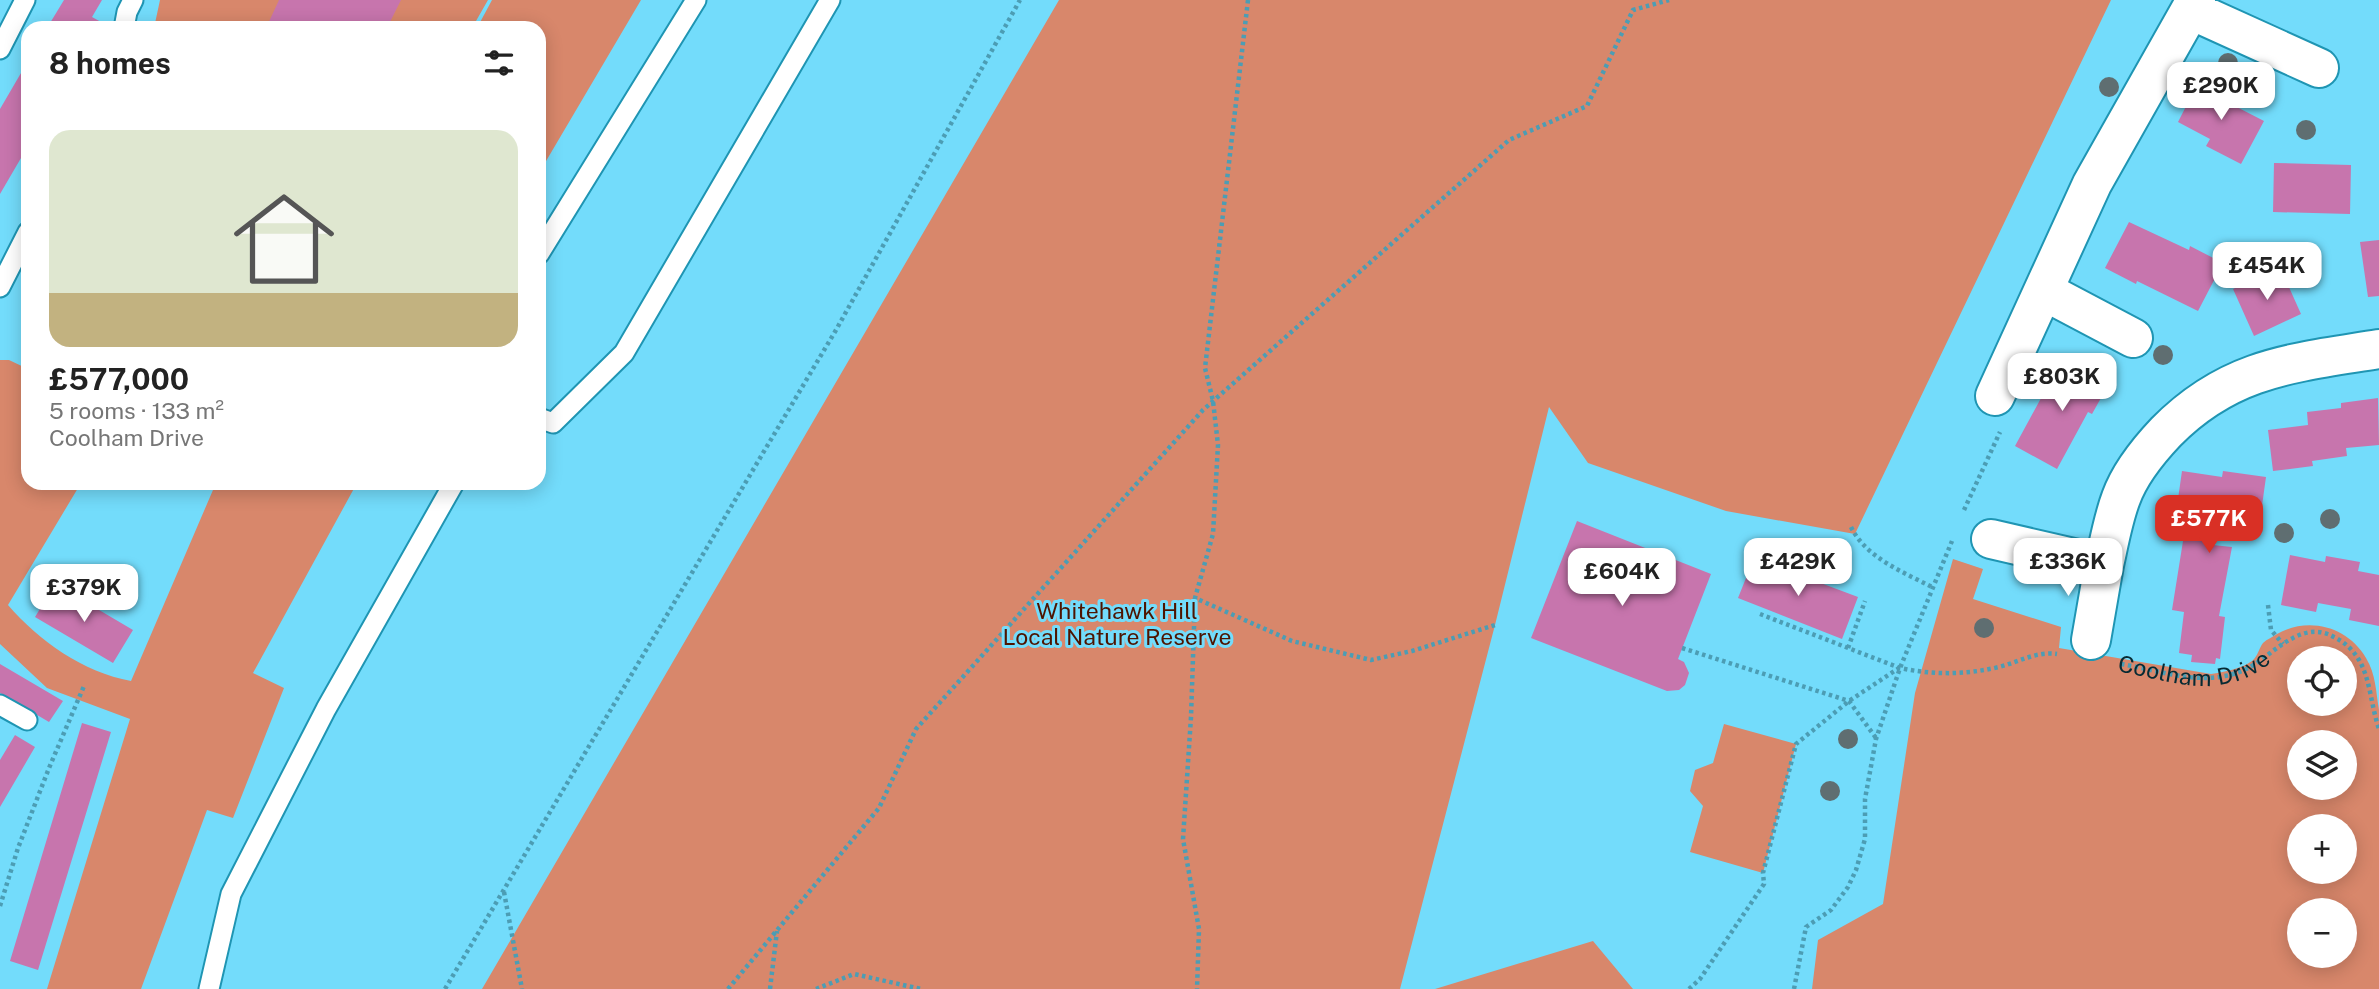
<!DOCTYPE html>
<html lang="en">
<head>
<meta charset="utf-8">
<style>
	body { margin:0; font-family:"Public Sans",sans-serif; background:#f2f2f2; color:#222; height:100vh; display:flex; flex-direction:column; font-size:26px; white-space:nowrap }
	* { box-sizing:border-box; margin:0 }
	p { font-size:23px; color:#767676 }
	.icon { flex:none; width:38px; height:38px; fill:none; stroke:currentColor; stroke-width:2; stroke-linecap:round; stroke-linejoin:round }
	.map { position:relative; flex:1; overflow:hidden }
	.drawer { position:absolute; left:21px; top:21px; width:525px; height:469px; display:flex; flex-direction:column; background:#fff; border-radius:21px; box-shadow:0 4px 18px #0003 }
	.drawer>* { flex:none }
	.controls { position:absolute; left:2287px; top:646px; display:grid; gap:14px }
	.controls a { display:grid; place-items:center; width:70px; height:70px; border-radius:50%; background:#fff; box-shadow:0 4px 18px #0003; font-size:35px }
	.price { position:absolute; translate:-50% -60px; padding:0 16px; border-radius:14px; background:#fff; color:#222; font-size:23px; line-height:46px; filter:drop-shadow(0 2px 4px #0008) }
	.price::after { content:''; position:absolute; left:50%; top:42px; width:21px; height:16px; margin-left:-10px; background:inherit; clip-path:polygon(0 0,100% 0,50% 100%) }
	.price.on { background:#d93025; color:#fff }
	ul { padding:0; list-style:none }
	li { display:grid; align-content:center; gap:14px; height:371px; padding:0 28px }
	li+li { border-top:2px solid #e0e0e0 }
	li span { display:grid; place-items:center; height:217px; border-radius:21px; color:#555 }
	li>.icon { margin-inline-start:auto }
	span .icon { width:126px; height:126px; fill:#fffc; stroke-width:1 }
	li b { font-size:30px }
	h2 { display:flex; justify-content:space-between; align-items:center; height:84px; padding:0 28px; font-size:30px }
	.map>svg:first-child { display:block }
	.green { fill:#d8876b; fill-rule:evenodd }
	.building { fill:#c775ad }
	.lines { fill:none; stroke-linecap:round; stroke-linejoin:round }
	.service-casing { stroke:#1f95b3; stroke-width:23 }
	.minor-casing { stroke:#1f95b3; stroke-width:42 }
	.path { stroke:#4c9db4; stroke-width:4.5; stroke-dasharray:3.5 3.5; stroke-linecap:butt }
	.service { stroke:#fff; stroke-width:19 }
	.minor { stroke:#fff; stroke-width:38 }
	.tree { fill:#5f6e71 }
	.labels { text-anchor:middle; stroke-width:6; stroke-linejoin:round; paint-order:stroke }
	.park-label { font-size:23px; fill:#4e1400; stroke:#73dcfb }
	.street-label { font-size:23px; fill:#062a33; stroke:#73dcfb }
</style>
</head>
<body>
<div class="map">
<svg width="2379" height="989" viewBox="0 0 2379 989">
	<rect width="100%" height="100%" fill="#73dcfb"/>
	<!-- green -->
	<path class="green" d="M160 0H488L472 28H154Z
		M492 0H641L539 173V28H477Z
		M1059 0H2111L1855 534 1726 511 1588 463 1549 407 1495 625 1400 989H482Z
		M0 360H9L28 369V483H81L8 605C39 641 83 672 131 681L216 483H357L253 673 284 688 233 818 207 810 141 989H47L130 719 47 688 0 644Z
		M1953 559 1983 569 1973 599 2061 627 2059 648 2211 674C2224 672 2241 669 2252 661 2258 656 2259 648 2263 643 2267 639 2273 637 2277 634 2309 616 2348 627 2366 658 2376 674 2376 693 2379 710V989H1812L1818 940 1883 904 1915 693ZM2300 658H2345V704H2300ZM2300 742H2345V788H2300ZM2300 826H2345V872H2300ZM2300 910H2345V956H2300Z
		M1724 724 1796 744 1763 873 1690 852 1703 806 1690 791 1695 770 1713 763Z
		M1593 941 1633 989H1435Z"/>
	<!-- building -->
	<path class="building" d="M64 0H102L92 17 101 22 97 28H47Z
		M279 0H401L387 28H266Z
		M28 61V146L0 194V109Z
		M2200 79 2233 95 2229 103 2264 121 2241 164 2206 146 2210 139 2178 122Z
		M2274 163 2351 165 2350 214 2273 212Z
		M2129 222 2189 250 2190 246 2223 263 2198 311 2137 281 2136 284 2105 268Z
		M2379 240V296L2368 297 2360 242Z
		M2280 267 2301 314 2254 336 2233 289Z
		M2069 357 2111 380 2092 414 2088 412 2057 469 2015 446 2046 389 2050 392Z
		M2378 398 2379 445 2346 448 2347 456 2312 461 2313 466 2273 471 2268 430 2308 425 2307 412 2341 408V403Z
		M2182 471 2222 477 2223 471 2266 477 2260 520 2218 512 2213 545 2232 547 2219 616 2225 617 2220 659 2216 658 2215 664 2191 662 2192 655 2179 653 2184 612 2172 610 2187 516 2176 513Z
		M1577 521 1711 574 1678 659 1684 662 1689 673 1685 685 1679 690 1667 691 1531 638Z
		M2290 555 2325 562 2326 556 2360 562 2358 571 2379 575V626L2349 620 2351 609 2318 603 2316 612 2281 605Z
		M1754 558 1858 597 1842 639 1738 598Z
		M55 584 133 630 113 663 35 617Z
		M0 664 63 701 49 722 0 693Z
		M82 723 111 732 38 970 10 961Z
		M15 735 35 747 0 807V760Z"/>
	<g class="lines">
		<!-- service casing -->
		<g class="service-casing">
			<path id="service" d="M124 28 127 12 133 0
				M0 49 25 0
				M539 254 696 0
				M0 287 28 232
				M539 418 553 423 624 353 830 0
				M0 705 27 720
				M209 989 231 894 326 709 454 483"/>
		</g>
		<!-- minor casing -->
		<g class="minor-casing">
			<path id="minor" d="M2191 10 2319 68
				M2044 291 2133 338
				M1995 396 2092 184 2196 0
				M1991 539 2104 565C2109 543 2113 519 2121 498 2130 473 2148 451 2166 432 2230 367 2293 363 2379 349
				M2091 640 2104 565"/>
		</g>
		<!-- path -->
		<g class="path">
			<path d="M1248 0 1205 368 1213 401 1218 445 1213 534 1195 598 1292 641 1371 660 1412 651 1495 625"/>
			<path d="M1964 510 2000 432"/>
			<path d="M1851 527C1866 558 1905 573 1934 588"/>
			<path d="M1195 598 1191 717 1183 839 1199 929 1197 989"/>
			<path d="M2268 605 2271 630 2283 644"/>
			<path d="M1760 614 1900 668C1933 675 1965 675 1999 667 2019 662 2036 651 2057 654"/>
			<path d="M1682 648 1849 701 1876 738"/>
			<path d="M1848 648 1865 601"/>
			<path id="s1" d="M2121 664C2158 670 2196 685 2233 674 2257 668 2271 649 2293 638 2306 631 2320 629 2334 637 2372 656 2367 694 2379 729"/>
			<path d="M504 892 522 989"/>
			<path d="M0 906 18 848 49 768 84 686"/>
			<path d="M445 989 836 330 1020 0"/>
			<path d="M728 989 879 808 916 729 1203 410 1509 140 1587 106 1633 10 1669 0"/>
			<path d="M770 989 777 931"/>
			<path d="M816 989 854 974 921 989"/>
			<path d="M1689 989 1700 979 1764 884 1763 873 1796 744 1849 701 1899 668"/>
			<path d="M1794 989 1806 927 1831 910 1848 887 1856 870 1865 839V799L1876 739 1900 668 1952 541"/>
		</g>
		<!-- service -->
		<use href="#service" class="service"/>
		<!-- minor -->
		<use href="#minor" class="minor"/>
	</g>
	<!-- trees -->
	<g class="tree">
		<circle cx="2228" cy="63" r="10"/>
		<circle cx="2109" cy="87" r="10"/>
		<circle cx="2306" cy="130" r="10"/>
		<circle cx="2163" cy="355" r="10"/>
		<circle cx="2330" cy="519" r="10"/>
		<circle cx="2284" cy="533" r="10"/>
		<circle cx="1984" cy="628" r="10"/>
		<circle cx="1848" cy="739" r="10"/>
		<circle cx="1830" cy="791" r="10"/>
	</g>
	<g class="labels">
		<!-- park labels -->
		<g class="park-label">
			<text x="1117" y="619">Whitehawk Hill<tspan x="1117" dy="26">Local Nature Reserve</tspan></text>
		</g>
		<!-- street labels -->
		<g class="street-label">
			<text dy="8" stroke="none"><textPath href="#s1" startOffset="75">Coolham Drive</textPath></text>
		</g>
	</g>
</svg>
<div class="controls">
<a><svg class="icon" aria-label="locate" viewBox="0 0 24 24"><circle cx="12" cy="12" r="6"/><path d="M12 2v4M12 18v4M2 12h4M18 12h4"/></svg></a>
<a><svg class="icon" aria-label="layers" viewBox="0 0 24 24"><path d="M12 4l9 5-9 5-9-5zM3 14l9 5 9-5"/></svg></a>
<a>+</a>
<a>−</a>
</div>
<b class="price" style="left:2221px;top:122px">£290K</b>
<b class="price" style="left:2267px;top:302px">£454K</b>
<b class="price" style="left:2062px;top:413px">£803K</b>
<b class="price on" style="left:2209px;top:555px">£577K</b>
<b class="price" style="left:1798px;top:598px">£429K</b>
<b class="price" style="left:2068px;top:598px">£336K</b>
<b class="price" style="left:1622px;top:608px">£604K</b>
<b class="price" style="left:84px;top:624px">£379K</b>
<section class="drawer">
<h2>8 homes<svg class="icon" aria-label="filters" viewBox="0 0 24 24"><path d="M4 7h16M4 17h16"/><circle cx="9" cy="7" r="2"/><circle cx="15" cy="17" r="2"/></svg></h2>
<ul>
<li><span style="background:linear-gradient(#dfe7d0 75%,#c2b280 0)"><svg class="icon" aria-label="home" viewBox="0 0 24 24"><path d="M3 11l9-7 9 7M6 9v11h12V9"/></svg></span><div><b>£577,000</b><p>5 rooms · 133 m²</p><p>Coolham Drive</p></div></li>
</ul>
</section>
</div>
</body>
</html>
